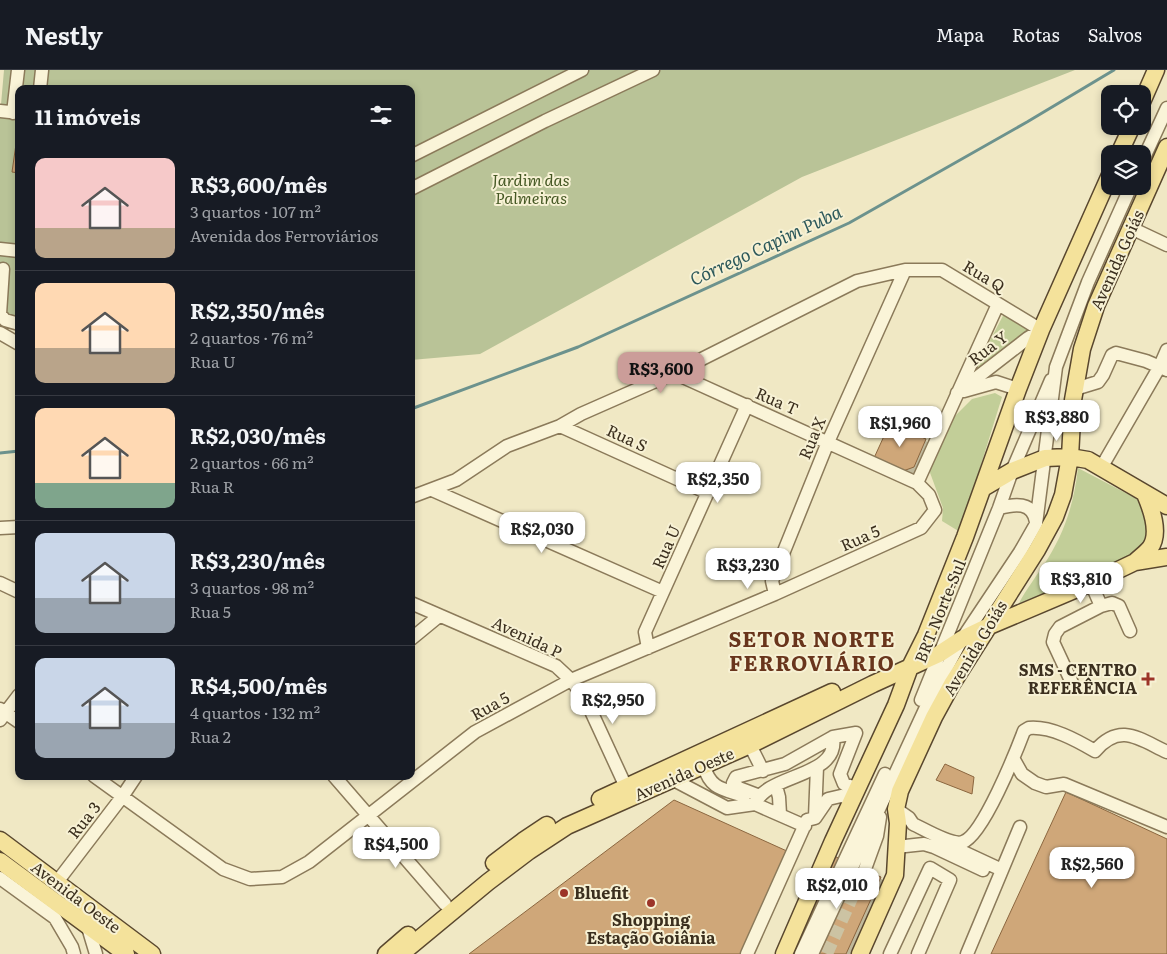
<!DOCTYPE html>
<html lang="pt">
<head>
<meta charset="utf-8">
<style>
	body { margin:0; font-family:Literata,serif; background:#20242c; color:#f1f3f6; height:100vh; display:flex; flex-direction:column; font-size:19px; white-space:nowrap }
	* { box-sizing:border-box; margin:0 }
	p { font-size:16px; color:#9ea1a6 }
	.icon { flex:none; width:28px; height:28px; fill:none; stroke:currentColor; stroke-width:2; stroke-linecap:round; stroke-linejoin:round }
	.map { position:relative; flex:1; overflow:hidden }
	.sheet { position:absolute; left:15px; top:15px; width:400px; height:695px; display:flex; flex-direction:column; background:#171b24; border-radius:10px; box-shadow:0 2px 8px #0003 }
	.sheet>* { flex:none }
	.tools { position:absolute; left:1101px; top:15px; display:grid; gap:10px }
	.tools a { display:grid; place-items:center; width:50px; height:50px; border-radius:10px; background:#171b24; box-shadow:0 2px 8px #0003; font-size:25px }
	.price { position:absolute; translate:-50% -42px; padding:0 11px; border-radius:10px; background:#fff; color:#222; font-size:16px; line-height:32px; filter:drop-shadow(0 1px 2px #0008) }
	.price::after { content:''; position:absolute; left:50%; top:30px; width:15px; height:11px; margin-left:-8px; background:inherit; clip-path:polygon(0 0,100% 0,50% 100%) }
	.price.active { background:#cb9d99; color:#111 }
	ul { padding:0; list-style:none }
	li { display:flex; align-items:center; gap:15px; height:125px; padding:0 20px }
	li+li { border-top:1px solid #363941 }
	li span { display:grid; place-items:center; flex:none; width:140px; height:100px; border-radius:10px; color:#555 }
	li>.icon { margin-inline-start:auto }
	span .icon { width:60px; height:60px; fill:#fffc; stroke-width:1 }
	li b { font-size:21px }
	h2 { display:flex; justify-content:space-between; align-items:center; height:60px; padding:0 20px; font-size:21px }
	header { display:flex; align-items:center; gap:30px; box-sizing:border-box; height:70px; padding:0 25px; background:#171b24; border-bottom:1px solid #363941 }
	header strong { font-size:24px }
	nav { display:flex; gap:28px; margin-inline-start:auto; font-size:18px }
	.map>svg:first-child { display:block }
	.green { fill:#c2ce98 }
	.cemetery { fill:#b9c397 }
	.shadow { fill:#0003 }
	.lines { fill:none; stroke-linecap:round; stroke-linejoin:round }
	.stream { stroke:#6c928d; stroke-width:3 }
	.building { fill:#cfa779; stroke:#8b663f }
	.minor-tunnel { stroke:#ccc3a3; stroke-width:12; stroke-dasharray:12 6; stroke-linecap:butt }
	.minor-casing { stroke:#8b7a5a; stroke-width:15 }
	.major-casing { stroke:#59472e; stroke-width:19 }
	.minor { stroke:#faf4d8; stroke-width:12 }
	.major { stroke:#f4e29b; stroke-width:16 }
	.poi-dot { fill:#9c3428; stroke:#f7f1d4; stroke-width:2 }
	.labels { text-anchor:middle; stroke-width:4; stroke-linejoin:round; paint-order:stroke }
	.park-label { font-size:16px; font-style:italic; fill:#455824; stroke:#f7f1d4 }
	.street-label { font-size:16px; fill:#3b2f1e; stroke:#f7f1d4 }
	.poi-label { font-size:16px; font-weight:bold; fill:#3b2f1e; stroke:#f7f1d4; text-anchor:end }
	.water-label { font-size:18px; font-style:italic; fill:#2d595b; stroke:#f7f1d4 }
	.district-label { font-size:21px; font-weight:bold; letter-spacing:1px; fill:#69351c; stroke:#f7f1d4 }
</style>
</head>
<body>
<header>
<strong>Nestly</strong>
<nav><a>Mapa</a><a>Rotas</a><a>Salvos</a></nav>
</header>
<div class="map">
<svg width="1167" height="884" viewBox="0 0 1167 884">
	<rect width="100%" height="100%" fill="#f0e8c4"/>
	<!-- green -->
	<path class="green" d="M1005 242 1034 259 969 310Z
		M995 323 1002 327 960 462 942 451 943 438 929 400 955 346 972 329Z
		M1078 398 1141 431 1148 438 1146 479 1015 542C1022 525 1033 511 1043 496 1064 465 1074 434 1078 398Z"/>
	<!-- cemetery -->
	<path class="cemetery" d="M4 0H1075L802 107 480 284 411 290V19H19V262L0 253V46Z"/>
	<!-- shadow -->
	<path class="shadow" d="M925 370 931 376 919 402 909 406 882 393Z
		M880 808 886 813 854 884H791Z"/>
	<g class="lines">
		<!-- stream -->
		<path class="stream" d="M411 339 578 277 849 153 1027 52 1114 0
			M0 383 19 381"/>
	</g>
	<!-- building -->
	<path class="building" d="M16 74H19V103L12 102Z
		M890 353 926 369 914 397 903 401 874 388Z
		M945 694 974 707 972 724 936 710Z
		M1066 722 1167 769V884H991Z
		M674 730 789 782 743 884H469Z
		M834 786 881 807 846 884H790Z"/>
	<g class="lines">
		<!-- minor-tunnel -->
		<path class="minor-tunnel" d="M827 884 865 799"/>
		<!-- minor casing -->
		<g class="minor-casing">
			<path id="minor" d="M40 19 42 0
				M0 41 19 43
				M13 43 18 0
				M411 86 582 0
				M1142 92 1167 38
				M411 119 545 51 653 0
				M1131 158 1167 175
				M0 179 19 181
				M3 199 0 244 5 250 19 254
				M0 263 19 274
				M1075 319 1098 312 1103 305 1112 285 1116 283 1146 291 1167 300
				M964 321 996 312 1018 319
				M560 356 708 423
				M1101 398 1160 296 1167 280
				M917 413 998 234
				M432 420 663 522
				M411 427 456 410 507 376 560 356 581 344 674 303 857 211 905 200H942L1041 260 1028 268 957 323
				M999 438C1014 434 1033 431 1036 452
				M0 458 19 457
				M0 513 19 522
				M1091 513 1101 536
				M775 524 772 511 828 372 905 200
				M411 533 556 596 571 610 585 628 626 717
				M411 569 439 546
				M648 578 645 562 747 335
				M1073 615 1053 572 1055 564 1060 557 1101 536 1112 533 1119 536 1130 561
				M921 630 999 438 1012 401 1051 310
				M0 639 19 652
				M0 650 19 625
				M833 667 856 663 840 704 844 714 858 719
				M750 675 763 701
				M1013 688 1022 704 1035 713 1046 717 1064 714 1167 757
				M704 696C710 719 723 719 744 726
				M94 706 223 799 250 809 282 807 309 792 475 662 571 610 775 524 921 458 935 440 929 425 917 413 674 303
				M334 706 445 834
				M672 709 727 738 755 734 805 756
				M776 716 779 727 780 744
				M755 734C767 703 840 708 833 667L785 694 736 707 733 713 739 718 760 726
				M896 739 909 748 913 754C924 759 952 776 963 772 983 765 1016 682 1024 661L1029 658C1051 656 1076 670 1095 681 1120 652 1139 669 1167 682
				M815 747 817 697
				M946 774 1002 800
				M896 777 924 774 934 777 983 800
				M865 799 877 766 880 747
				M0 808 55 848 72 877 74 884
				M57 812 122 727 136 706
				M87 854 96 884
				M747 884 807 750 815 748 828 729 841 726 854 728
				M801 884 885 704
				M812 884 928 633 962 569 1020 482 1036 454 1056 297 1088 212 1131 116
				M890 884 930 798 950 810 918 884
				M967 884 1020 757"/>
		</g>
		<!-- major casing -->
		<g class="major-casing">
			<path id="major" d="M1142 32 1156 0
				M1119 84 1132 56
				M983 418 1012 401 1045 388 1070 387 1088 390 1167 436
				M1135 492C1140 487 1146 483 1150 478 1161 463 1151 438 1145 424
				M600 729 832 622
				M0 770 152 884
				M0 791 126 884
				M494 793 523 771 547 755
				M386 884 408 865
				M401 884 488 812 529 781 567 756 750 675 873 614 939 584 962 569 987 557 1091 513 1135 492 1167 487
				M784 884 833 771 896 635 910 597 926 565 965 467 1018 319 1041 260 1110 105
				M860 884 895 805 898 753 896 739 900 721 934 647 952 614 1037 480 1055 447 1063 425 1070 387 1073 330 1082 279 1096 236 1167 77"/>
		</g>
		<!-- minor -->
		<use href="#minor" class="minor"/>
		<!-- major -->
		<use href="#major" class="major"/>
	</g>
	<!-- markers -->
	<g class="poi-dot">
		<path d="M1145.5 601.5h5v5h5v5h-5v5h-5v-5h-5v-5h5z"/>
		<circle cx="564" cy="823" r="5"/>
		<circle cx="651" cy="833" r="5"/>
	</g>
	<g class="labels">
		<!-- park labels -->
		<g class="park-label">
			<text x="531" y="116">Jardim das<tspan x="531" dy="18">Palmeiras</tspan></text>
		</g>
		<!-- street labels -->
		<g class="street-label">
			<text transform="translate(1117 190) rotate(-66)" y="6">Avenida Goiás</text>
			<text transform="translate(984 206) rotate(31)" y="6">Rua Q</text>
			<text transform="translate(988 278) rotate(-37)" y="6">Rua Y</text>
			<text transform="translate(777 331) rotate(24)" y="6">Rua T</text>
			<text transform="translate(627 368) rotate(25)" y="6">Rua S</text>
			<text transform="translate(812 368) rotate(-67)" y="6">Rua X</text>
			<text transform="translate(860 468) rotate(-24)" y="6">Rua 5</text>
			<text transform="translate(666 477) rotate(-66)" y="6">Rua U</text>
			<text transform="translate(940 541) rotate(-68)" y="6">BRT Norte-Sul</text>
			<text transform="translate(527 567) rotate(25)" y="6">Avenida P</text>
			<text transform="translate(975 578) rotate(-59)" y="6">Avenida Goiás</text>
			<text transform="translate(490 636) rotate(-29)" y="6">Rua 5</text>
			<text transform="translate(684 704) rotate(-24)" y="6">Avenida Oeste</text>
			<text transform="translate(84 750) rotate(-52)" y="6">Rua 3</text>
			<text transform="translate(76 827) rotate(37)" y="6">Avenida Oeste</text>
		</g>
		<!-- poi labels -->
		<g class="poi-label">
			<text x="1137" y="606">SMS - CENTRO<tspan x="1137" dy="18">REFERÊNCIA</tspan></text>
			<text x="574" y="829" text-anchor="start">Bluefit</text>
			<text x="651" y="856" text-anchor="middle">Shopping<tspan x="651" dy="18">Estação Goiânia</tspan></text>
		</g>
		<!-- water labels -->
		<g class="water-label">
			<text transform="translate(766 176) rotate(-25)" y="6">Córrego Capim Puba</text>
		</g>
		<!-- district labels -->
		<g class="district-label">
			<text x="812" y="577">SETOR NORTE<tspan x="812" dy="24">FERROVIÁRIO</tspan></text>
		</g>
	</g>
</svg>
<div class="tools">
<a><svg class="icon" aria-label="locate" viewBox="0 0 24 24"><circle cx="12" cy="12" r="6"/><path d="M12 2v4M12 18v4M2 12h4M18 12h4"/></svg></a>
<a><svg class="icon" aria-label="layers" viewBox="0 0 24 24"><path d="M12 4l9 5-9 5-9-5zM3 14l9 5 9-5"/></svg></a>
</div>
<b class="price active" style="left:661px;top:324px">R$3,600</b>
<b class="price" style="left:1057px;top:372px">R$3,880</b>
<b class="price" style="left:900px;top:378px">R$1,960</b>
<b class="price" style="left:718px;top:434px">R$2,350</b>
<b class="price" style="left:542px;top:484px">R$2,030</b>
<b class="price" style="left:748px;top:520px">R$3,230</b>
<b class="price" style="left:1081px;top:534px">R$3,810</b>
<b class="price" style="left:613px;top:655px">R$2,950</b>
<b class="price" style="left:396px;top:799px">R$4,500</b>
<b class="price" style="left:1092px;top:819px">R$2,560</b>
<b class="price" style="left:837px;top:840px">R$2,010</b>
<section class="sheet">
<h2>11 imóveis<svg class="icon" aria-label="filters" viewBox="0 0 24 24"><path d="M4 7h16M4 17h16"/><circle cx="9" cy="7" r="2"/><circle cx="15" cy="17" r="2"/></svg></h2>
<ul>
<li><span style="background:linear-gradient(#f6c9c9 70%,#b9a48a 0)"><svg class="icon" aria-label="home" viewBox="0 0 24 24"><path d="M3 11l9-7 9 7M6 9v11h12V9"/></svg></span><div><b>R$3,600/mês</b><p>3 quartos · 107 m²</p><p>Avenida dos Ferroviários</p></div></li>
<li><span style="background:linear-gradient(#ffd9b3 65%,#b9a48a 0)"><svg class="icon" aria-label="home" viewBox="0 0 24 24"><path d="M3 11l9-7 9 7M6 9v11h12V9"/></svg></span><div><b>R$2,350/mês</b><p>2 quartos · 76 m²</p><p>Rua U</p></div></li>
<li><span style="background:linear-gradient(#ffd9b3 75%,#7fa58c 0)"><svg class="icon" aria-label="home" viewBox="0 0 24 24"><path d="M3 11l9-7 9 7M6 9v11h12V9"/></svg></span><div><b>R$2,030/mês</b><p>2 quartos · 66 m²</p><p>Rua R</p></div></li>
<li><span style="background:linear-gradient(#c9d6e8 65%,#9aa5b1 0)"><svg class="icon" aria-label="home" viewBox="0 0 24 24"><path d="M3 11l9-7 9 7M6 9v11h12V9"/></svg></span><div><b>R$3,230/mês</b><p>3 quartos · 98 m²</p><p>Rua 5</p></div></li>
<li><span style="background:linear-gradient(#c9d6e8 65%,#9aa5b1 0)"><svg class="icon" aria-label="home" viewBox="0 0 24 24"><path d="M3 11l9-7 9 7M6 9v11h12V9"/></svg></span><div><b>R$4,500/mês</b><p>4 quartos · 132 m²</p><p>Rua 2</p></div></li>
</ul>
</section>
</div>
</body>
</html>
